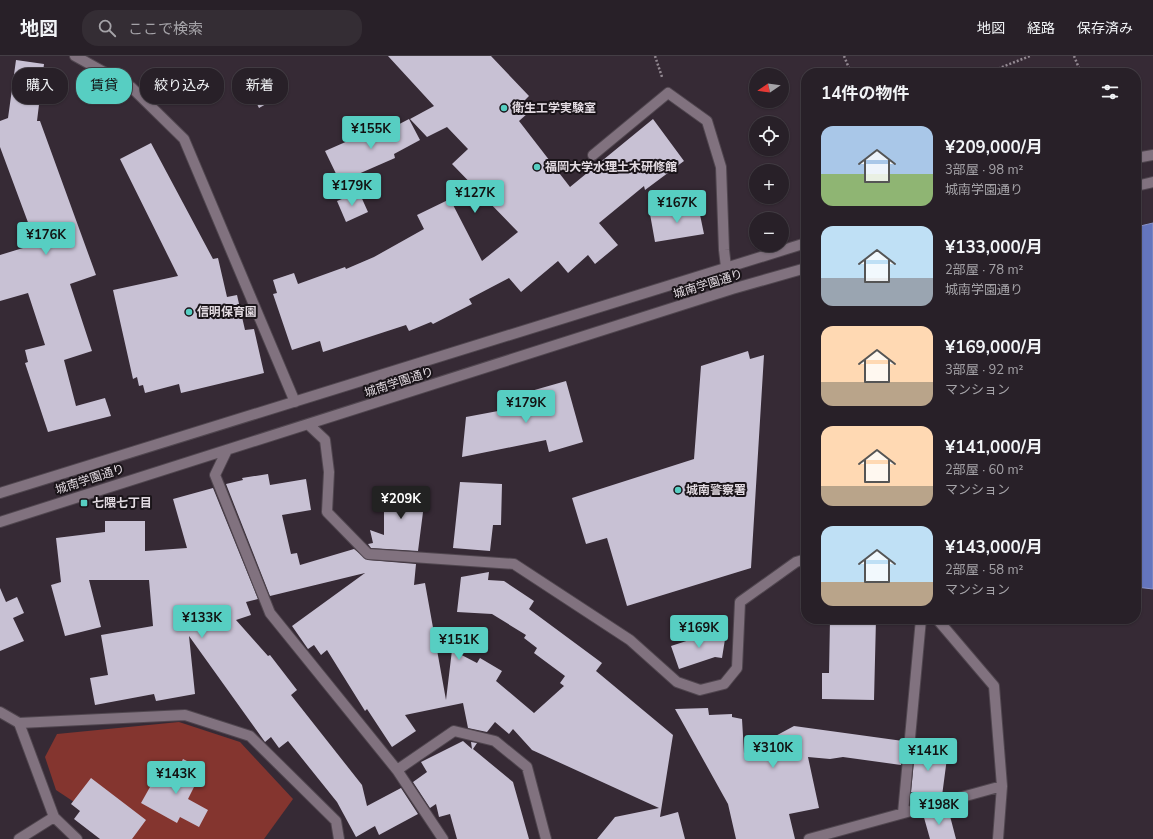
<!DOCTYPE html>
<html lang="ja">
<head>
<meta charset="utf-8">
<style>
	body { margin:0; font-family:"Nunito Sans","Noto Sans JP",sans-serif; background:#342d34; color:#f1f3f6; height:100vh; display:flex; flex-direction:column; font-size:15px; white-space:nowrap }
	* { box-sizing:border-box; margin:0 }
	p { font-size:13px; color:#a5a3a8 }
	.icon { flex:none; width:22px; height:22px; fill:none; stroke:currentColor; stroke-width:2; stroke-linecap:round; stroke-linejoin:round }
	.map { position:relative; flex:1; overflow:hidden }
	.sheet { position:absolute; left:801px; top:12px; width:340px; height:556px; display:flex; flex-direction:column; background:#282028; border-radius:16px; box-shadow:0 1px 3px #0004,0 0 0 1px #443e45 }
	.sheet>* { flex:none }
	.hud { position:absolute; left:12px; top:12px; width:380px; height:36px; display:flex; gap:8px }
	.needle { width:26px; rotate:257deg }
	.fabs { position:absolute; left:749px; top:12px; display:grid; gap:8px }
	.fabs a { display:grid; place-items:center; width:40px; height:40px; border-radius:50%; background:#282028; box-shadow:0 1px 3px #0004,0 0 0 1px #443e45; font-size:20px }
	.price { position:absolute; translate:-50% -34px; padding:0 9px; border-radius:4px; background:#57cec2; color:#111; font-size:13px; line-height:26px; filter:drop-shadow(0 1px 2px #0008) }
	.price::after { content:''; position:absolute; left:50%; top:24px; width:12px; height:9px; margin-left:-6px; background:inherit; clip-path:polygon(0 0,100% 0,50% 100%) }
	.price.on { background:#222; color:#fff }
	ul { padding:0; list-style:none }
	li { display:flex; align-items:center; gap:12px; height:100px; padding:0 20px }
	li span { display:grid; place-items:center; flex:none; width:112px; height:80px; border-radius:12px; color:#555 }
	li>.icon { margin-inline-start:auto }
	span .icon { width:48px; height:48px; fill:#fffc; stroke-width:1 }
	li b { font-size:17px }
	h2 { display:flex; justify-content:space-between; align-items:center; height:48px; padding:0 20px; font-size:17px }
	.pill { padding:0 14px; border-radius:16px; background:#282028; box-shadow:0 1px 3px #0004,0 0 0 1px #443e45; font-size:14px; line-height:36px }
	.pill.on { background:#57cec2; color:#111 }
	header { display:flex; align-items:center; gap:24px; box-sizing:border-box; height:56px; padding:0 20px; background:#282028; border-bottom:1px solid #443e45 }
	header strong { font-size:19px }
	nav { display:flex; gap:22px; margin-inline-start:auto; font-size:14px }
	.search { width:280px; height:36px; background:#342d34; display:flex; align-items:center; gap:10px; box-sizing:border-box; padding:0 14px; border-radius:16px; color:#a5a3a8; font-size:15px }
	.map>svg:first-child { display:block }
	.green { fill:#84352f }
	.water { fill:#6475bd; stroke:#8a94c8 }
	.building { fill:#c8c1d4 }
	.lines { fill:none; stroke-linecap:round; stroke-linejoin:round }
	.minor-casing { stroke:#50464f; stroke-width:12 }
	.path { stroke:#938992; stroke-width:2.5; stroke-dasharray:2 2; stroke-linecap:butt }
	.minor { stroke:#81727f; stroke-width:10 }
	.poi-dot { fill:#57cec2; stroke:#1a1419; stroke-width:1.5 }
	.labels { text-anchor:middle; stroke-width:4; stroke-linejoin:round; paint-order:stroke }
	.poi-label { font-size:12px; font-weight:bold; fill:#e3dbe2; stroke:#1a1419; text-anchor:start }
	.street-label { font-size:12px; fill:#e3dbe2; stroke:#1a1419 }
</style>
</head>
<body>
<header>
<strong>地図</strong>
<div class="search"><svg class="icon" aria-label="search" viewBox="0 0 24 24"><circle cx="10" cy="10" r="6"/><path d="M15 15l6 6"/></svg>ここで検索</div>
<nav><a>地図</a><a>経路</a><a>保存済み</a></nav>
</header>
<div class="map">
<svg width="1153" height="783" viewBox="0 0 1153 783">
	<rect width="100%" height="100%" fill="#362a35"/>
	<!-- green -->
	<path class="green" d="M179 666 240 686 293 743 264 783H130L56 734 45 701 57 678Z"/>
	<!-- water -->
	<path class="water" d="M1153 167V533L1136 531V171Z"/>
	<!-- building -->
	<path class="building" d="M388 0H491L529 40 520 49 528 57 519 65 570 131 653 63 684 105 645 134 644 130 599 167 618 189 595 208 588 199 568 217 558 205 521 236 509 222 469 243 472 248 433 268 431 266 409 275 406 269 323 296 320 285 292 294 273 238 277 237 273 224 294 217 298 228 345 211 346 213 374 201 424 173 417 159 450 143 482 205 518 176 452 108 468 93 447 71 427 81 410 63 434 50Z
		M16 4 44 8 37 65H40L96 219 70 228 92 295 64 304 76 350 105 342 111 360 48 376 25 307 28 306 25 294 45 289 28 237 0 245V199L36 188 0 91V65L8 62Z
		M268 27 275 43 259 52 251 36Z
		M409 63 420 84 394 98 395 102 340 126 325 95 382 70 384 76Z
		M151 87 213 203 218 202 227 241 237 239 245 274 254 273 264 317 181 337 179 328 145 337 143 329 139 330 137 321 133 323 113 234 178 220 120 103Z
		M359 136 368 156 346 166 337 145Z
		M698 149 704 178 655 186 650 158Z
		M748 295 750 303 764 299 751 512 627 550 607 482 586 488 572 442 694 403 701 310Z
		M566 325 583 386 549 396 546 384 462 401 466 361 535 348 531 335Z
		M268 418 270 429 306 423 311 454 282 459 291 498 297 497 300 509 354 493 368 504 416 508 414 529 425 527 446 644 452 594 477 607 480 602 502 615 496 625 534 657 564 630 560 627 565 620 534 597 537 592 524 582 526 579 492 558 457 556 461 521 489 516 488 524 504 525 534 545 529 553 602 607 596 615 673 679 660 761 678 756 685 783H597L615 761 659 752 532 694 513 673 509 678 495 666 487 676 468 672 463 647 405 659 416 675 392 691 367 653 365 655 327 594 321 599 314 589 308 593 292 570 365 517 270 540 226 428 243 424 242 422Z
		M460 426 502 428 501 469H493L490 495 453 492Z
		M213 432 258 543 246 546 251 559 236 564 268 600 270 599 297 634 291 639 362 729 367 750 401 732 418 758 379 779 375 770 356 781 337 746 288 685 279 692 271 681 265 686 189 580 195 638 156 645 154 638 95 649 90 622 108 619 101 579 153 570 149 524H89L101 571 65 580 51 529 61 526 56 482 105 476V465H145V495L187 492 173 443Z
		M384 433H426L418 495 371 492 368 488 373 487 370 474 384 479Z
		M0 532 6 546 17 541 24 557 13 562 24 585 0 595Z
		M830 563H876L874 644 822 643V617H829Z
		M714 576 726 577 722 602 715 601 679 613 671 590Z
		M708 652 709 659 732 658V661L742 663 744 697 794 670 903 685 901 709 843 701 830 703 808 701 819 752 789 758 795 783H736L728 748 675 653Z
		M463 685 472 693 471 686 477 687 473 693 513 726 529 783H457L450 758 439 761 436 748 430 752 413 726 427 716 421 706Z
		M916 685 938 688 937 701 947 702 942 740 920 746 918 737 911 736Z
		M183 703 203 713 188 743 208 754 199 771 180 761 177 767 141 747 159 715 173 723Z
		M91 722 146 764 132 783H100L74 763 80 755 71 748Z
		M940 754 939 763 950 760 956 783H930L923 758Z"/>
	<g class="lines">
		<!-- minor casing -->
		<g class="minor-casing">
			<path id="minor" d="M75 0 131 31 184 83 295 346
				M593 99 668 37 707 65 721 111 724 194 726 211
				M1136 102 1153 99
				M1136 130 1153 126
				M309 369 325 384 329 416 327 456 368 498 514 508 630 584 677 626 700 634 724 628 737 612 740 546 796 506 806 503
				M227 394 215 419 270 557 397 714 443 783
				M0 437 806 187
				M0 466 732 233 806 212
				M937 563 994 630 1002 730 998 783
				M0 656 19 667 185 659 250 680 336 765 339 783
				M19 667 54 761 77 783
				M397 714 454 675 495 685 527 711 546 783
				M903 757 921 563
				M19 783 54 761
				M809 783 1002 730"/>
		</g>
		<!-- path -->
		<path class="path" d="M655 0 662 21
			M844 0 851 17
			M1074 0 1081 17
			M987 17 1030 0"/>
		<!-- minor -->
		<use href="#minor" class="minor"/>
	</g>
	<!-- markers -->
	<g class="poi-dot">
		<circle cx="504" cy="52" r="4"/>
		<circle cx="537" cy="111" r="4"/>
		<circle cx="189" cy="256" r="4"/>
		<circle cx="678" cy="434" r="4"/>
		<rect x="80" y="443" width="8" height="8" rx="2"/>
	</g>
	<g class="labels">
		<!-- poi labels -->
		<g class="poi-label">
			<text x="512" y="56">衛生工学実験室</text>
			<text x="545" y="115">福岡大学水理土木研修館</text>
			<text x="197" y="260">信明保育園</text>
			<text x="686" y="438">城南警察署</text>
			<text x="92" y="451">七隈七丁目</text>
		</g>
		<!-- street labels -->
		<g class="street-label">
			<text transform="translate(708 228) rotate(-17)" y="4">城南学園通り</text>
			<text transform="translate(399 326) rotate(-18)" y="4">城南学園通り</text>
			<text transform="translate(90 423) rotate(-18)" y="4">城南学園通り</text>
		</g>
	</g>
</svg>
<div class="fabs">
<a><svg class="needle" viewBox="-14 -14 28 28"><path d="M0-13l5 13h-10z" fill="#e53935"/><path d="M0 13l5-13h-10z" fill="#a5a3a8"/></svg></a>
<a><svg class="icon" aria-label="locate" viewBox="0 0 24 24"><circle cx="12" cy="12" r="6"/><path d="M12 2v4M12 18v4M2 12h4M18 12h4"/></svg></a>
<a>+</a>
<a>−</a>
</div>
<b class="price" style="left:371px;top:94px">¥155K</b>
<b class="price" style="left:352px;top:151px">¥179K</b>
<b class="price" style="left:475px;top:158px">¥127K</b>
<b class="price" style="left:677px;top:168px">¥167K</b>
<b class="price" style="left:46px;top:200px">¥176K</b>
<b class="price" style="left:526px;top:368px">¥179K</b>
<b class="price on" style="left:401px;top:464px">¥209K</b>
<b class="price" style="left:202px;top:583px">¥133K</b>
<b class="price" style="left:699px;top:593px">¥169K</b>
<b class="price" style="left:459px;top:605px">¥151K</b>
<b class="price" style="left:773px;top:713px">¥310K</b>
<b class="price" style="left:928px;top:716px">¥141K</b>
<b class="price" style="left:176px;top:739px">¥143K</b>
<b class="price" style="left:939px;top:770px">¥198K</b>
<div class="hud">
<a class="pill">購入</a>
<a class="pill on">賃貸</a>
<a class="pill">絞り込み</a>
<a class="pill">新着</a>
</div>
<section class="sheet">
<h2>14件の物件<svg class="icon" aria-label="filters" viewBox="0 0 24 24"><path d="M4 7h16M4 17h16"/><circle cx="9" cy="7" r="2"/><circle cx="15" cy="17" r="2"/></svg></h2>
<ul>
<li><span style="background:linear-gradient(#a9c7e8 60%,#8fb573 0)"><svg class="icon" aria-label="home" viewBox="0 0 24 24"><path d="M3 11l9-7 9 7M6 9v11h12V9"/></svg></span><div><b>¥209,000/月</b><p>3部屋 · 98 m²</p><p>城南学園通り</p></div></li>
<li><span style="background:linear-gradient(#bfe0f5 65%,#9aa5b1 0)"><svg class="icon" aria-label="home" viewBox="0 0 24 24"><path d="M3 11l9-7 9 7M6 9v11h12V9"/></svg></span><div><b>¥133,000/月</b><p>2部屋 · 78 m²</p><p>城南学園通り</p></div></li>
<li><span style="background:linear-gradient(#ffd9b3 70%,#b9a48a 0)"><svg class="icon" aria-label="home" viewBox="0 0 24 24"><path d="M3 11l9-7 9 7M6 9v11h12V9"/></svg></span><div><b>¥169,000/月</b><p>3部屋 · 92 m²</p><p>マンション</p></div></li>
<li><span style="background:linear-gradient(#ffd9b3 75%,#b9a48a 0)"><svg class="icon" aria-label="home" viewBox="0 0 24 24"><path d="M3 11l9-7 9 7M6 9v11h12V9"/></svg></span><div><b>¥141,000/月</b><p>2部屋 · 60 m²</p><p>マンション</p></div></li>
<li><span style="background:linear-gradient(#bfe0f5 70%,#b9a48a 0)"><svg class="icon" aria-label="home" viewBox="0 0 24 24"><path d="M3 11l9-7 9 7M6 9v11h12V9"/></svg></span><div><b>¥143,000/月</b><p>2部屋 · 58 m²</p><p>マンション</p></div></li>
</ul>
</section>
</div>
</body>
</html>
